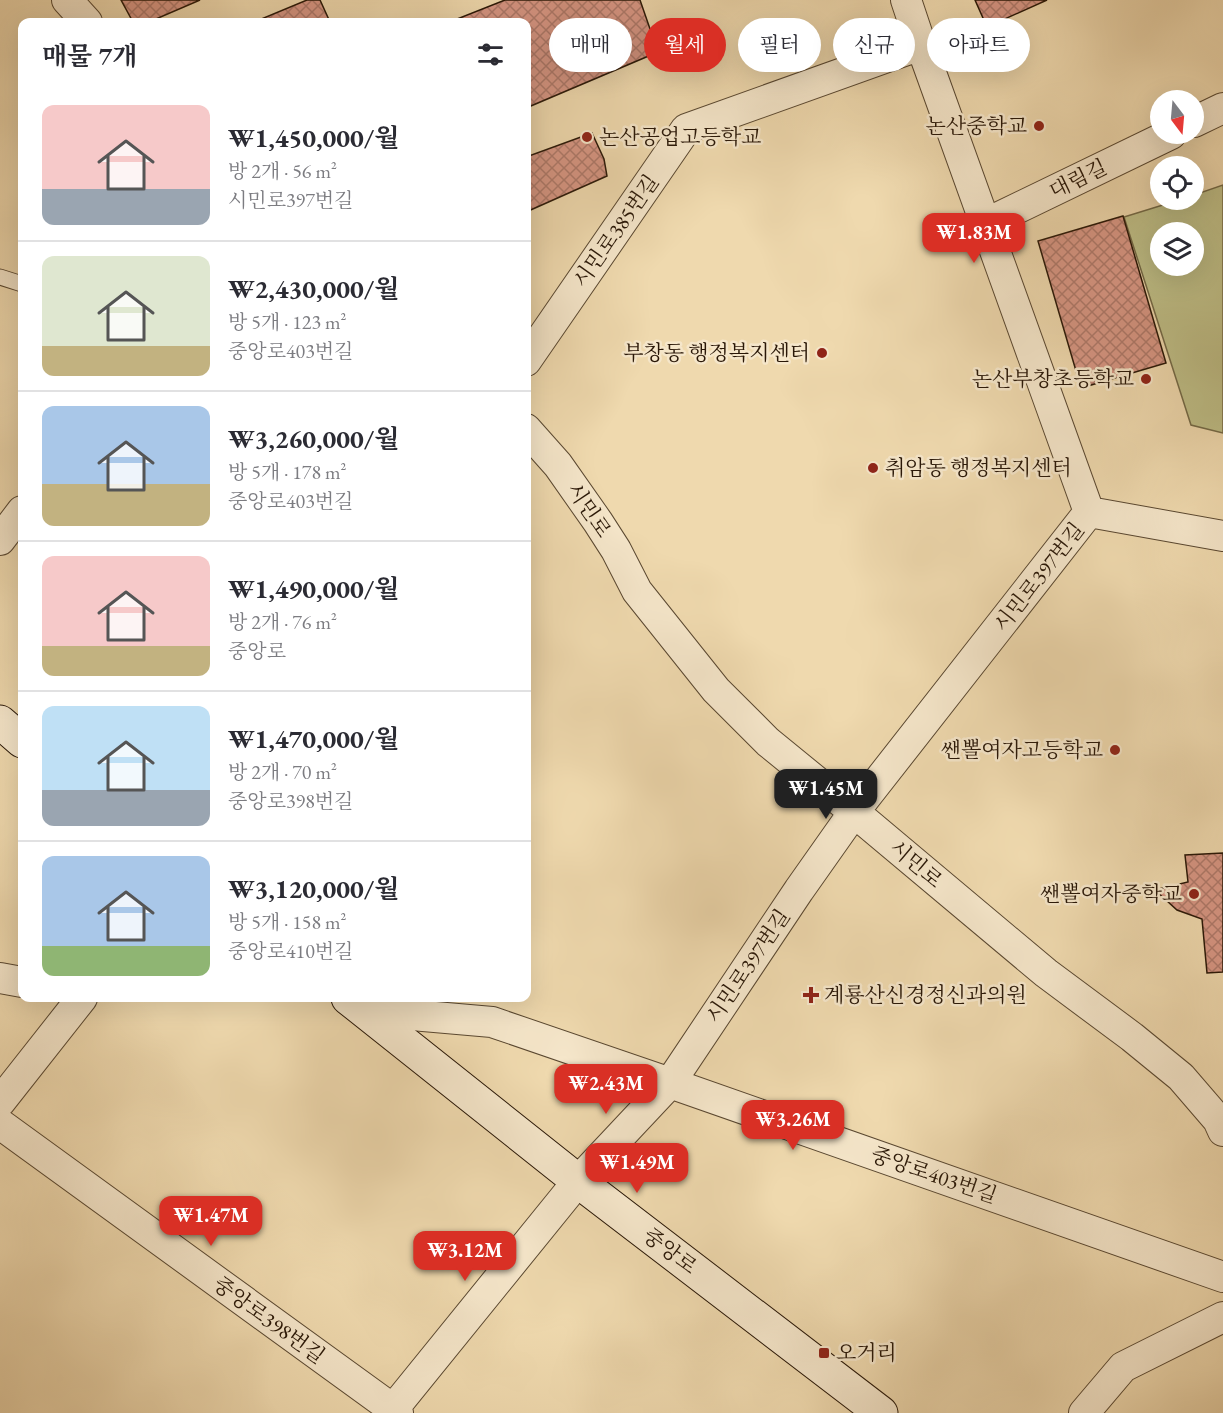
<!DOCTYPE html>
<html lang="ko">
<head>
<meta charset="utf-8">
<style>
	body { margin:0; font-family:"EB Garamond","Noto Serif KR",serif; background:#f2f2f3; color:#2b2b33; height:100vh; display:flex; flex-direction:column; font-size:22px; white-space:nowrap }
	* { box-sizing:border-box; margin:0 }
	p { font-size:20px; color:#7c7c81 }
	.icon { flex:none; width:33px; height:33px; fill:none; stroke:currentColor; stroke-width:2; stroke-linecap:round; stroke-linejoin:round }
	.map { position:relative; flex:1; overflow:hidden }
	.details { position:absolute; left:18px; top:18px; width:513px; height:984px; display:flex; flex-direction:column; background:#fff; border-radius:12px; box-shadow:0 6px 24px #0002 }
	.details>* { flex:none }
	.top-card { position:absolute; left:549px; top:18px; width:570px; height:54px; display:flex; gap:12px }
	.needle { width:39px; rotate:164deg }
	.controls { position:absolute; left:1150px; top:90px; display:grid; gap:12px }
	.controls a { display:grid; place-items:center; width:54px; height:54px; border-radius:50%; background:#fff; box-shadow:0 6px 24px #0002; font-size:30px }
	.price { position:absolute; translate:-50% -51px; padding:0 14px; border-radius:12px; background:#d93025; color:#fff; font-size:20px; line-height:39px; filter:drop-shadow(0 2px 3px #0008) }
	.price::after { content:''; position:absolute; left:50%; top:36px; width:18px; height:14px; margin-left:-9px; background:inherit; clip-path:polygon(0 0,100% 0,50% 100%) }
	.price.on { background:#222; color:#fff }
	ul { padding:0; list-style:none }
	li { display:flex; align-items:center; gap:18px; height:150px; padding:0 24px }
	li+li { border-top:2px solid #e1e1e2 }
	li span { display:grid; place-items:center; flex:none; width:168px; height:120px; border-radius:12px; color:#555 }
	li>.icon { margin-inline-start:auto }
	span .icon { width:72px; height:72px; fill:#fffc; stroke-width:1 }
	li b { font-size:26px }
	h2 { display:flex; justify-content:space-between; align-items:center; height:72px; padding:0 24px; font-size:26px }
	.tag { padding:0 21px; border-radius:27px; background:#fff; box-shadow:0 6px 24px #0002; font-size:21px; line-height:54px }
	.tag.on { background:#d93025; color:#fff }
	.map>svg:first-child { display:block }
	.grass { fill:#bebe87; stroke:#746a47; stroke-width:1.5; fill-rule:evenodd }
	.building { fill:url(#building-cross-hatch); stroke:#291707; stroke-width:1.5 }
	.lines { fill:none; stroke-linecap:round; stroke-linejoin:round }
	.lane-casing { stroke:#5a4831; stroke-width:17 }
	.street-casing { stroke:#5a4831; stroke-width:32 }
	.secondary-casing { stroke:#291707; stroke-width:35 }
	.lane { stroke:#f5e6ca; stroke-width:15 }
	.street { stroke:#f5e6ca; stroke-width:30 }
	.secondary { stroke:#f5e6ca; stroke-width:33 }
	.poi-dot { fill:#8f2418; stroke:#f5e6ca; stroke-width:2 }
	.labels { text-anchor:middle; stroke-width:5; stroke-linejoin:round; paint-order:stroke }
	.poi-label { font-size:21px; fill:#291707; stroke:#f5e6ca; text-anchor:end }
	.street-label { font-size:21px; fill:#291707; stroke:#f5e6ca }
</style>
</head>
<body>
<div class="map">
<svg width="1223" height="1413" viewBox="0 0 1223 1413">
	<defs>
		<pattern id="building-cross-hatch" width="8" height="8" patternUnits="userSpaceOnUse" patternTransform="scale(1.5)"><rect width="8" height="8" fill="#d79684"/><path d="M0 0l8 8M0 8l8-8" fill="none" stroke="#ae796a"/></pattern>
	</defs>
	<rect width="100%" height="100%" fill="#efd9ae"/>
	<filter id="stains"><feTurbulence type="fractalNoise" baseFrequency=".00333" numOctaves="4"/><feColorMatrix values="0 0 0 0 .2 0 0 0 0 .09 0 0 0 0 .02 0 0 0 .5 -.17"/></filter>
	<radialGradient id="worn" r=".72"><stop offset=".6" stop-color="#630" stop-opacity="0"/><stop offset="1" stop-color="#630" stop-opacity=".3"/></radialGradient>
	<!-- grass -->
	<path class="grass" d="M1223 185V433L1191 425 1124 217 1179 200H1194V195ZM1161 232H1194V266H1161Z"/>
	<!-- building -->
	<path class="building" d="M121 0H200L149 22H133Z
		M307 0H320L330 22H254Z
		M505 0H640L658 52 526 108V22H452V21Z
		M975 0H1047L987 27Z
		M592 133 604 159 607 176 526 212V157Z
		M1123 216 1166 363 1081 388 1038 241Z
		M1223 853V972L1207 973 1202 919 1177 910 1155 890 1188 882 1185 855Z"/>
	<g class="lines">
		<!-- lane casing -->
		<g class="lane-casing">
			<path id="lane" d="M0 277 22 284"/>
		</g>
		<!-- street casing -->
		<g class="street-casing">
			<path id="street" d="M67 0 87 22
				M906 0 921 45 1089 512
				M1194 122 1223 108
				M985 224 1171 134
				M526 361 686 129 921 45
				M526 429 558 465 598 522 616 550 637 591 716 690 768 742 854 812 1046 973 1132 1037 1181 1077 1218 1120 1223 1131
				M1089 512 1223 536
				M0 540 22 511
				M0 978 22 982
				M366 1011 492 1022 670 1083 1223 1277
				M0 1102 82 998
				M0 1124 398 1413
				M390 1413 578 1181 670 1083 799 890 854 812 1089 512
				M1084 1413 1123 1367 1223 1317"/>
		</g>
		<!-- secondary casing -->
		<g class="secondary-casing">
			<path id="secondary" d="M0 722 22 741
				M348 998 578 1181 881 1413"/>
		</g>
		<!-- lane -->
		<use href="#lane" class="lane"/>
		<!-- street -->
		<use href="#street" class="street"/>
		<!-- secondary -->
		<use href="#secondary" class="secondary"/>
	</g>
	<!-- markers -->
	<g class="poi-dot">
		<circle cx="1039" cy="126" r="6"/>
		<circle cx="587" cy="137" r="6"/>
		<circle cx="822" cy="353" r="6"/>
		<circle cx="1146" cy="379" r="6"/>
		<circle cx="873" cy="468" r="6"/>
		<circle cx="1115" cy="750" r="6"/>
		<circle cx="1194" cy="894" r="6"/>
		<path d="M808 986h6v6h6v6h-6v6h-6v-6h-6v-6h6z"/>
		<rect x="818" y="1347" width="12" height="12" rx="3"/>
	</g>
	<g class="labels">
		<!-- poi labels -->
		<g class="poi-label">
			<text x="1027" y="133">논산중학교</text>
			<text x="599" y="144" text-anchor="start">논산공업고등학교</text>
			<text x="810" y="360">부창동 행정복지센터</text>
			<text x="1134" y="386">논산부창초등학교</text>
			<text x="885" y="475" text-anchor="start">취암동 행정복지센터</text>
			<text x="1103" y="757">쌘뽈여자고등학교</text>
			<text x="1182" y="901">쌘뽈여자중학교</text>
			<text x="824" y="1002" text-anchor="start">계룡산신경정신과의원</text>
			<text x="836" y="1360" text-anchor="start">오거리</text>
		</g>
		<!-- street labels -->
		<g class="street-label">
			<text transform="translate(1078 179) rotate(-26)" y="7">대림길</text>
			<text transform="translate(616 231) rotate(-55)" y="7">시민로385번길</text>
			<text transform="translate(589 510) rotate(56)" y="7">시민로</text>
			<text transform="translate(1039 577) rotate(-52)" y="7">시민로397번길</text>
			<text transform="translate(916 864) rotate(40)" y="7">시민로</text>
			<text transform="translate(748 966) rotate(-56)" y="7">시민로397번길</text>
			<text transform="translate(934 1175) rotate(19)" y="7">중앙로403번길</text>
			<text transform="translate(670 1251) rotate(37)" y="7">중앙로</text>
			<text transform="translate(269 1320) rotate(36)" y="7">중앙로398번길</text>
		</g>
	</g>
	<rect width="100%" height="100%" filter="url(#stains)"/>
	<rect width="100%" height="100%" fill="url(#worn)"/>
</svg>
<div class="controls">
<a><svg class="needle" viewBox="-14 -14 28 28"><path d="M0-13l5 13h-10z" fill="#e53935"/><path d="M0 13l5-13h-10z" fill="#7c7c81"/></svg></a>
<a><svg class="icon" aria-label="locate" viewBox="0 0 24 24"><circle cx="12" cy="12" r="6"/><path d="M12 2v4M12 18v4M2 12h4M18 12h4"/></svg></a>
<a><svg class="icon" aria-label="layers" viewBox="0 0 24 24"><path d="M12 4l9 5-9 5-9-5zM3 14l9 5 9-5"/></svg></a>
</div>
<b class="price" style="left:974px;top:264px">₩1.83M</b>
<b class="price on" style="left:826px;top:820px">₩1.45M</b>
<b class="price" style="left:606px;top:1115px">₩2.43M</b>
<b class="price" style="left:793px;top:1151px">₩3.26M</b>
<b class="price" style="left:637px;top:1194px">₩1.49M</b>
<b class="price" style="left:211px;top:1247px">₩1.47M</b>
<b class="price" style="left:465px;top:1282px">₩3.12M</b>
<div class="top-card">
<a class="tag">매매</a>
<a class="tag on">월세</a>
<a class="tag">필터</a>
<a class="tag">신규</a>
<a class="tag">아파트</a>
</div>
<section class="details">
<h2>매물 7개<svg class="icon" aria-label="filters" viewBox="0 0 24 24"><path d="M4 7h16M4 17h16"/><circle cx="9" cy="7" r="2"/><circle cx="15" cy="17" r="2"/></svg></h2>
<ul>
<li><span style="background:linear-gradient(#f6c9c9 70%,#9aa5b1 0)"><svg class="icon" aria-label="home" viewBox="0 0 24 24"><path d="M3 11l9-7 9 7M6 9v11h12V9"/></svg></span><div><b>₩1,450,000/월</b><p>방 2개 · 56 m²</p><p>시민로397번길</p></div></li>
<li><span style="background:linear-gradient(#dfe7d0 75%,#c2b280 0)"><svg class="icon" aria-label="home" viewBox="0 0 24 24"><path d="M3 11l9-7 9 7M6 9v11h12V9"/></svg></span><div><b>₩2,430,000/월</b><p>방 5개 · 123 m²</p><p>중앙로403번길</p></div></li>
<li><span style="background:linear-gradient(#a9c7e8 65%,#c2b280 0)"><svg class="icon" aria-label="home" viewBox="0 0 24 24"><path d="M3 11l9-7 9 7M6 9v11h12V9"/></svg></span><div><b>₩3,260,000/월</b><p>방 5개 · 178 m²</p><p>중앙로403번길</p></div></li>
<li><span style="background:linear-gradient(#f6c9c9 75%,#c2b280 0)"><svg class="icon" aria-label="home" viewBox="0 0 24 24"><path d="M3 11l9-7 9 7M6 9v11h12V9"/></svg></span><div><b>₩1,490,000/월</b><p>방 2개 · 76 m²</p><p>중앙로</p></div></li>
<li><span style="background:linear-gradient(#bfe0f5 70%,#9aa5b1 0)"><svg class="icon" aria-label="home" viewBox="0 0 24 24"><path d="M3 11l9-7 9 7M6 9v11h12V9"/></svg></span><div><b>₩1,470,000/월</b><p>방 2개 · 70 m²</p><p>중앙로398번길</p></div></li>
<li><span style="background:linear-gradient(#a9c7e8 75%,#8fb573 0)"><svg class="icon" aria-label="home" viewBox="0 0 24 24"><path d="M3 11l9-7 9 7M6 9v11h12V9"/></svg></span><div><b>₩3,120,000/월</b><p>방 5개 · 158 m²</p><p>중앙로410번길</p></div></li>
</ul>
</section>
</div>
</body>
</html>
